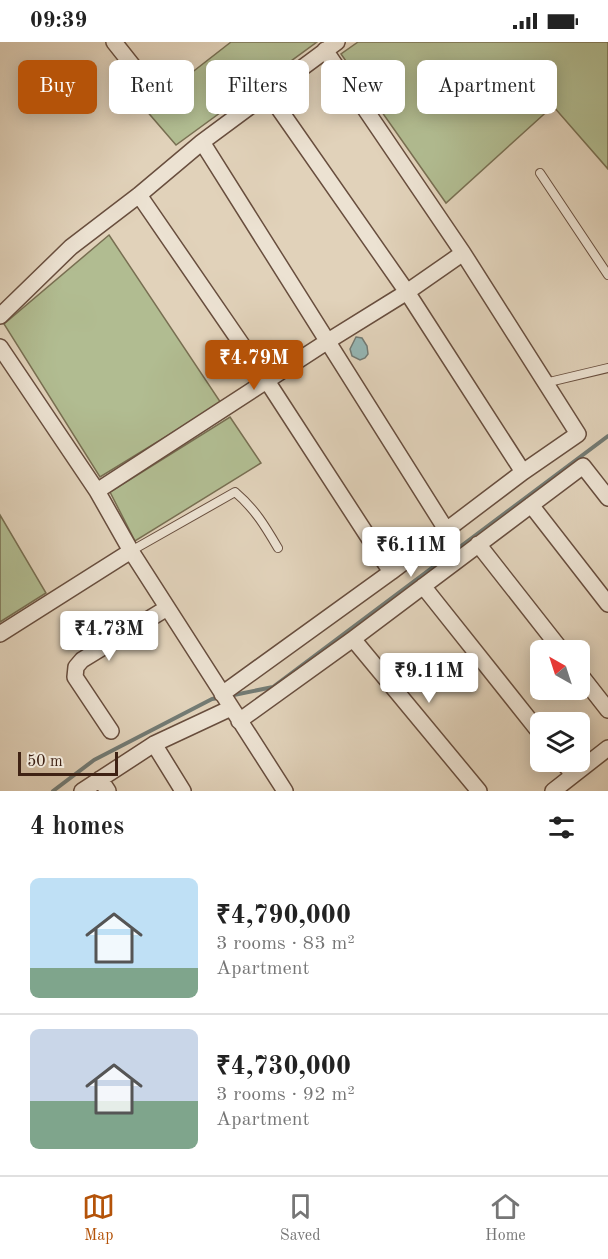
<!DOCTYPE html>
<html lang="en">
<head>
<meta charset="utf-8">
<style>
	body { margin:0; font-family:"Old Standard TT",serif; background:#f2f2f2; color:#222; height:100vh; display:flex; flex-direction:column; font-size:22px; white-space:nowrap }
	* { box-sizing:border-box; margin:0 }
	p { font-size:20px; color:#767676 }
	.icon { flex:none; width:33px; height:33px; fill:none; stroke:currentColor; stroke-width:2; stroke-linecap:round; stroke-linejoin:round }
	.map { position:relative; height:749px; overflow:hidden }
	.sheet { display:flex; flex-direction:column; background:#fff; flex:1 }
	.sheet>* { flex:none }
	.guide { position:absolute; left:18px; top:18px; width:573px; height:54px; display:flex; gap:12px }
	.needle { width:39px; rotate:321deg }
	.tools { position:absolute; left:530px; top:598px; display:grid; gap:12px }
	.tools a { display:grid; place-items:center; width:60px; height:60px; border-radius:9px; background:#fff; box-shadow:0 3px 15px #0003; font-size:30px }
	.scale { position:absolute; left:18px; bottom:15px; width:100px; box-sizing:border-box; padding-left:6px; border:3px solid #3f2214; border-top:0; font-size:16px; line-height:21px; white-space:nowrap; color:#3f2214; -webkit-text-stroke:4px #ece2d2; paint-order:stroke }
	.price { position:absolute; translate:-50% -51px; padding:0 14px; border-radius:6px; background:#fff; color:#222; font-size:20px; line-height:39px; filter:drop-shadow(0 2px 3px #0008) }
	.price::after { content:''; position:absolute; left:50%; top:36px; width:18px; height:14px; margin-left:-9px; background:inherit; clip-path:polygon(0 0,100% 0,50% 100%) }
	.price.current { background:#b45309; color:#fff }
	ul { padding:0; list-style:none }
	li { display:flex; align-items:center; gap:18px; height:150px; padding:0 30px }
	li+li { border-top:2px solid #e0e0e0 }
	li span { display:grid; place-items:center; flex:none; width:168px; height:120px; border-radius:9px; color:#555 }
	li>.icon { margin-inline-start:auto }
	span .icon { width:72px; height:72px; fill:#fffc; stroke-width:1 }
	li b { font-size:26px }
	h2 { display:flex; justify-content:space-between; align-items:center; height:72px; padding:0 30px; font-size:26px }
	.pill { padding:0 21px; border-radius:9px; background:#fff; box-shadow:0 3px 15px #0003; font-size:21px; line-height:54px }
	.pill.current { background:#b45309; color:#fff }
	.status { display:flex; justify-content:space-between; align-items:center; height:42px; padding:0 30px; background:#fff; direction:ltr }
	.status svg { height:16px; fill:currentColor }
	.dock { display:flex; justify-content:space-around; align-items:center; height:84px; border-top:2px solid #e0e0e0; background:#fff; font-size:16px; color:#767676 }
	.dock a { display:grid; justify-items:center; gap:3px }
	.dock .current { color:#b45309 }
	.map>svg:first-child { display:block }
	.green { fill:#b1bc91; stroke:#786f52; stroke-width:1.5 }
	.water { fill:#95b6b4; stroke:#737b74; stroke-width:1.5 }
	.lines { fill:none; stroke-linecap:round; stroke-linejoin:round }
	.stream { stroke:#737b74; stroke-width:4 }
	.service-casing { stroke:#684e3e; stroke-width:10 }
	.minor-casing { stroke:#684e3e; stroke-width:18 }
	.service { stroke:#ece2d2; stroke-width:8 }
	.minor { stroke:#ece2d2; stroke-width:15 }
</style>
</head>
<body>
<div class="status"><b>09:39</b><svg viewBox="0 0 49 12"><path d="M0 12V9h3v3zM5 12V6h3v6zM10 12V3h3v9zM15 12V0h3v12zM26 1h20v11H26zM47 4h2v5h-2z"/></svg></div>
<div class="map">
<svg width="608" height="749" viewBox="0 0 608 749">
	<rect width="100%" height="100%" fill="#e1d2ba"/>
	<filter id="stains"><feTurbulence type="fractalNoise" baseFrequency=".00333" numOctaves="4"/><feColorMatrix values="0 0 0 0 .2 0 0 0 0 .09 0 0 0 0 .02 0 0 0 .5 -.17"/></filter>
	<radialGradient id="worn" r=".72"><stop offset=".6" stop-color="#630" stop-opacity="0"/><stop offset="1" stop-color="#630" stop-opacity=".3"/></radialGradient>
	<!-- green -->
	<path class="green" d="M231 0H317L176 103 145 67Z
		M358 0H608V127L553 64 446 161 341 12Z
		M109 193 221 361 100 435 4 282Z
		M230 375 261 421 135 499 110 450Z
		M0 473 46 551 0 580Z"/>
	<!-- water -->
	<path class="water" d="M356 295 362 296 367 304 368 312 365 316 360 318 352 314 350 307Z"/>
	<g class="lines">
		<!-- stream -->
		<path class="stream" d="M229 654 273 645 608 394
			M53 749 94 718 212 657 218 656"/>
		<!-- service casing -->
		<g class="service-casing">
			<path id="service" d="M540 131 608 233
				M545 341 608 326
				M131 509 235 450C255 467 265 484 278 506"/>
		</g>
		<!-- minor casing -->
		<g class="minor-casing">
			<path id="minor" d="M114 0 156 53
				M268 51 407 250 523 430
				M202 100 447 489
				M139 153 267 339 391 530
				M0 274 71 205 139 153 202 100 337 0
				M0 305 97 449 131 509 285 749
				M97 449 328 299 407 250 463 211 325 8
				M531 463 608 562
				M478 502 562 609
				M423 544 540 691
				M0 592 131 509
				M353 597 479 749
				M579 631 608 668
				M222 652 391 530 523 430 578 392 463 211
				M239 679 353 597 583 424 608 456
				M111 689 75 635 76 625 82 618 167 566
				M154 702 183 749
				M563 720 573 733
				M100 737 108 749
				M82 749 154 702 231 666
				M553 749 608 706"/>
		</g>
		<!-- service -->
		<use href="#service" class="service"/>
		<!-- minor -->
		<use href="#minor" class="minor"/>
	</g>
	<rect width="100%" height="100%" filter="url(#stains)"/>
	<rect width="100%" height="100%" fill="url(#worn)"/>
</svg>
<div class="tools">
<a><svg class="needle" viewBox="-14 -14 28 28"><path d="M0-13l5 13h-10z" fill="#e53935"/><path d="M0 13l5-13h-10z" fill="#767676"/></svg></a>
<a><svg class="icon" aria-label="layers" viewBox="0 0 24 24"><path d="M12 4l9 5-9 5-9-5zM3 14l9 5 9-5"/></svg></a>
</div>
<div class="scale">50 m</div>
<b class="price current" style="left:254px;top:349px">₹4.79M</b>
<b class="price" style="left:411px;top:536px">₹6.11M</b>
<b class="price" style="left:109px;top:620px">₹4.73M</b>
<b class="price" style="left:429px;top:662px">₹9.11M</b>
<div class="guide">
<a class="pill current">Buy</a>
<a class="pill">Rent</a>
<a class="pill">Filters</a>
<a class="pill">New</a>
<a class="pill">Apartment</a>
</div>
</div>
<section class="sheet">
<h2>4 homes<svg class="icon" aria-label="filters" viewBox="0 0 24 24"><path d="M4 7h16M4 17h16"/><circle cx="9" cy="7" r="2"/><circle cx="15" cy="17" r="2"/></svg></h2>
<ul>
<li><span style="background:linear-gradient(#bfe0f5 75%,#7fa58c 0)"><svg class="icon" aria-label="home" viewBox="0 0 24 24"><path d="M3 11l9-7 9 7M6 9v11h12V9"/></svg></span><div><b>₹4,790,000</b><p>3 rooms · 83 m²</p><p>Apartment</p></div></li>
<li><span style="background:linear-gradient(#c9d6e8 60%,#7fa58c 0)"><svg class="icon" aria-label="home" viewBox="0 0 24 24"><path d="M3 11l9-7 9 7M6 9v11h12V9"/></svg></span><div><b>₹4,730,000</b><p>3 rooms · 92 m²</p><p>Apartment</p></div></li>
</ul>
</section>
<nav class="dock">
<a class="current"><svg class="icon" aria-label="map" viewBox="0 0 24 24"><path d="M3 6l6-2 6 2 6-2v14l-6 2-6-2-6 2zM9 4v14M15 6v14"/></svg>Map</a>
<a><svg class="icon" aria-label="saved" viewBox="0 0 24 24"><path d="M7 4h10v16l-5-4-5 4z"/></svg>Saved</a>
<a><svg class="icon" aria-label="home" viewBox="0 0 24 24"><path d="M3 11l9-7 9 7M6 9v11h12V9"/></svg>Home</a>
</nav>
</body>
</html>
